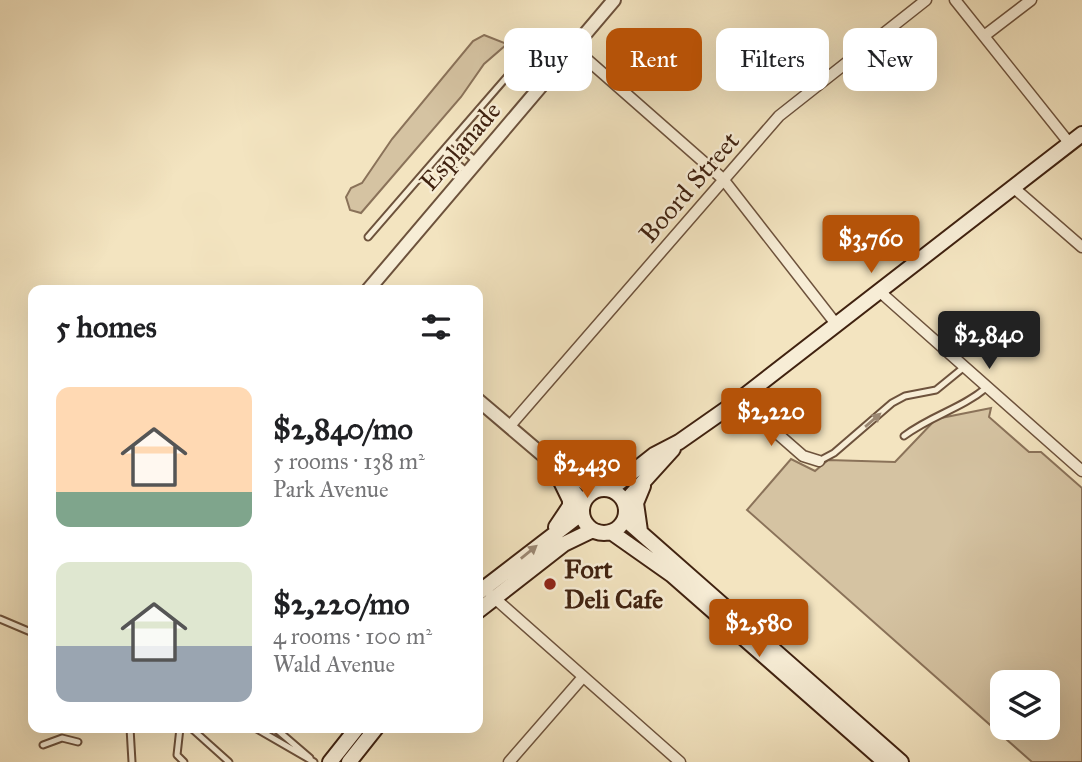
<!DOCTYPE html>
<html lang="en">
<head>
<meta charset="utf-8">
<style>
	body { margin:0; font-family:"IM FELL Great Primer",serif; background:#f6f6f6; color:#202124; height:100vh; display:flex; flex-direction:column; font-size:26px; white-space:nowrap }
	* { box-sizing:border-box; margin:0 }
	p { font-size:23px; color:#757577 }
	.icon { flex:none; width:38px; height:38px; fill:none; stroke:currentColor; stroke-width:2; stroke-linecap:round; stroke-linejoin:round }
	.map { position:relative; flex:1; overflow:hidden }
	.drawer { position:absolute; left:28px; top:285px; width:455px; height:448px; display:flex; flex-direction:column; background:#fff; border-radius:14px; box-shadow:0 7px 28px #0002 }
	.drawer>* { flex:none }
	.banner { position:absolute; left:504px; top:28px; width:472px; height:63px; display:flex; gap:14px }
	.fabs { position:absolute; left:990px; top:670px; display:grid; gap:14px }
	.fabs a { display:grid; place-items:center; width:70px; height:70px; border-radius:14px; background:#fff; box-shadow:0 7px 28px #0002; font-size:35px }
	.price { position:absolute; translate:-50% -60px; padding:0 16px; border-radius:7px; background:#b45309; color:#fff; font-size:23px; line-height:46px; filter:drop-shadow(0 2px 4px #0008) }
	.price::after { content:''; position:absolute; left:50%; top:42px; width:21px; height:16px; margin-left:-10px; background:inherit; clip-path:polygon(0 0,100% 0,50% 100%) }
	.price.on { background:#222; color:#fff }
	ul { padding:0; list-style:none }
	li { display:flex; align-items:center; gap:21px; height:175px; padding:0 28px }
	li span { display:grid; place-items:center; flex:none; width:196px; height:140px; border-radius:14px; color:#555 }
	li>.icon { margin-inline-start:auto }
	span .icon { width:84px; height:84px; fill:#fffc; stroke-width:1 }
	li b { font-size:30px }
	h2 { display:flex; justify-content:space-between; align-items:center; height:84px; padding:0 28px; font-size:30px }
	.chip { padding:0 24px; border-radius:14px; background:#fff; box-shadow:0 7px 28px #0002; font-size:24px; line-height:63px }
	.chip.on { background:#b45309; color:#fff }
	.map>svg:first-child { display:block }
	.green { fill:#d5c3a2; stroke:#8a7259; stroke-width:2; fill-rule:evenodd }
	.lines { fill:none; stroke-linecap:round; stroke-linejoin:round }
	.service-casing { stroke:#6d523c; stroke-width:9 }
	.minor-casing { stroke:#6d523c; stroke-width:13 }
	.tertiary-casing { stroke:#6d523c; stroke-width:16 }
	.secondary-casing { stroke:#402210; stroke-width:18 }
	.service { stroke:#f7edd6; stroke-width:5 }
	.minor { stroke:#f7edd6; stroke-width:10 }
	.tertiary { stroke:#f7edd6; stroke-width:12 }
	.secondary { stroke:#f7edd6; stroke-width:14 }
	.oneway { fill:#9c8873 }
	.poi-dot { fill:#8f2418; stroke:#f7edd6; stroke-width:2.5 }
	.labels { text-anchor:middle; stroke-width:5; stroke-linejoin:round; paint-order:stroke }
	.street-label { font-size:26px; fill:#402210; stroke:#f7edd6 }
	.poi-label { font-size:26px; font-weight:bold; fill:#402210; stroke:#f7edd6; text-anchor:start }
</style>
</head>
<body>
<div class="map">
<svg width="1082" height="762" viewBox="0 0 1082 762">
	<rect width="100%" height="100%" fill="#f3e4c0"/>
	<filter id="stains"><feTurbulence type="fractalNoise" baseFrequency=".00286" numOctaves="4"/><feColorMatrix values="0 0 0 0 .2 0 0 0 0 .09 0 0 0 0 .02 0 0 0 .5 -.17"/></filter>
	<radialGradient id="worn" r=".72"><stop offset=".6" stop-color="#630" stop-opacity="0"/><stop offset="1" stop-color="#630" stop-opacity=".3"/></radialGradient>
	<!-- green -->
	<path class="green" d="M484 35 507 44 484 64 461 97 361 213 350 210 346 197 351 188 362 183 392 139 473 41Z
		M991 408 989 417 1029 452H1041L1082 488V762H1032L747 510 791 459 815 471 828 460 895 462 936 419ZM1003 682H1048V728H1003Z"/>
	<g class="lines">
		<!-- service casing -->
		<g class="service-casing">
			<path id="service" d="M452 141 476 161
				M443 151 467 172
				M368 237 512 71
				M904 436C932 415 961 409 986 388
				M819 461 834 453 892 403 905 396 936 390 963 368
				M0 619 33 633
				M130 728 132 762
				M180 728 177 755 184 762
				M191 728 229 762
				M255 728 314 762
				M264 728H276
				M275 728 310 758
				M43 745 62 738 78 742"/>
		</g>
		<!-- minor casing -->
		<g class="minor-casing">
			<path id="minor" d="M955 0 1070 144
				M984 36 1031 0
				M574 48 723 179 836 324
				M1014 188 1082 247
				M879 291 1082 471
				M739 400 803 456 819 461
				M509 427 779 116 926 0
				M491 595 680 762
				M509 762 583 677"/>
		</g>
		<!-- tertiary casing -->
		<g class="tertiary-casing">
			<path id="tertiary" d="M368 290 614 0
				M478 400 552 463 583 502
				M564 471 596 490"/>
		</g>
		<!-- secondary casing -->
		<g class="secondary-casing">
			<path id="secondary" d="M552 463 570 500V506L556 527
				M582 511a22 22 0 1 1 44 0a22 22 0 1 1-44 0Z
				M611 489 654 455 679 442 739 400 1082 134
				M625 502 673 449
				M625 519 901 762
				M640 531 636 503 643 486
				M611 532 672 575 885 762
				M478 593 582 513
				M478 611 564 544 593 530
				M330 762 357 728
				M349 762 376 728"/>
		</g>
		<!-- service -->
		<use href="#service" class="service"/>
		<!-- minor -->
		<use href="#minor" class="minor"/>
		<!-- tertiary -->
		<use href="#tertiary" class="tertiary"/>
		<!-- secondary -->
		<use href="#secondary" class="secondary"/>
	</g>
	<!-- one-way arrows -->
	<defs><path id="oneway-solid" d="M-6-.8H1V-3.2L6.5 0L1 3.2V.8H-6Z" transform="scale(1.75)"/></defs>
	<g class="oneway">
		<use href="#oneway-solid" transform="translate(873 420) rotate(-41)"/>
		<use href="#oneway-solid" transform="translate(529 552) rotate(-39)"/>
	</g>
	<!-- markers -->
	<circle class="poi-dot" cx="550" cy="584" r="7"/>
	<g class="labels">
		<!-- street labels -->
		<g class="street-label">
			<text transform="translate(460 146) rotate(-49)" y="9">Esplanade</text>
			<text transform="translate(689 187) rotate(-49)" y="9">Boord Street</text>
		</g>
		<!-- poi labels -->
		<g class="poi-label">
			<text x="564" y="578">Fort<tspan x="564" dy="30">Deli Cafe</tspan></text>
		</g>
	</g>
	<rect width="100%" height="100%" filter="url(#stains)"/>
	<rect width="100%" height="100%" fill="url(#worn)"/>
</svg>
<div class="fabs">
<a><svg class="icon" aria-label="layers" viewBox="0 0 24 24"><path d="M12 4l9 5-9 5-9-5zM3 14l9 5 9-5"/></svg></a>
</div>
<b class="price" style="left:871px;top:275px">$3,760</b>
<b class="price on" style="left:989px;top:371px">$2,840</b>
<b class="price" style="left:771px;top:448px">$2,220</b>
<b class="price" style="left:587px;top:500px">$2,430</b>
<b class="price" style="left:759px;top:659px">$2,580</b>
<div class="banner">
<a class="chip">Buy</a>
<a class="chip on">Rent</a>
<a class="chip">Filters</a>
<a class="chip">New</a>
</div>
<section class="drawer">
<h2>5 homes<svg class="icon" aria-label="filters" viewBox="0 0 24 24"><path d="M4 7h16M4 17h16"/><circle cx="9" cy="7" r="2"/><circle cx="15" cy="17" r="2"/></svg></h2>
<ul>
<li><span style="background:linear-gradient(#ffd9b3 75%,#7fa58c 0)"><svg class="icon" aria-label="home" viewBox="0 0 24 24"><path d="M3 11l9-7 9 7M6 9v11h12V9"/></svg></span><div><b>$2,840/mo</b><p>5 rooms · 138 m²</p><p>Park Avenue</p></div></li>
<li><span style="background:linear-gradient(#dfe7d0 60%,#9aa5b1 0)"><svg class="icon" aria-label="home" viewBox="0 0 24 24"><path d="M3 11l9-7 9 7M6 9v11h12V9"/></svg></span><div><b>$2,220/mo</b><p>4 rooms · 100 m²</p><p>Wald Avenue</p></div></li>
</ul>
</section>
</div>
</body>
</html>
